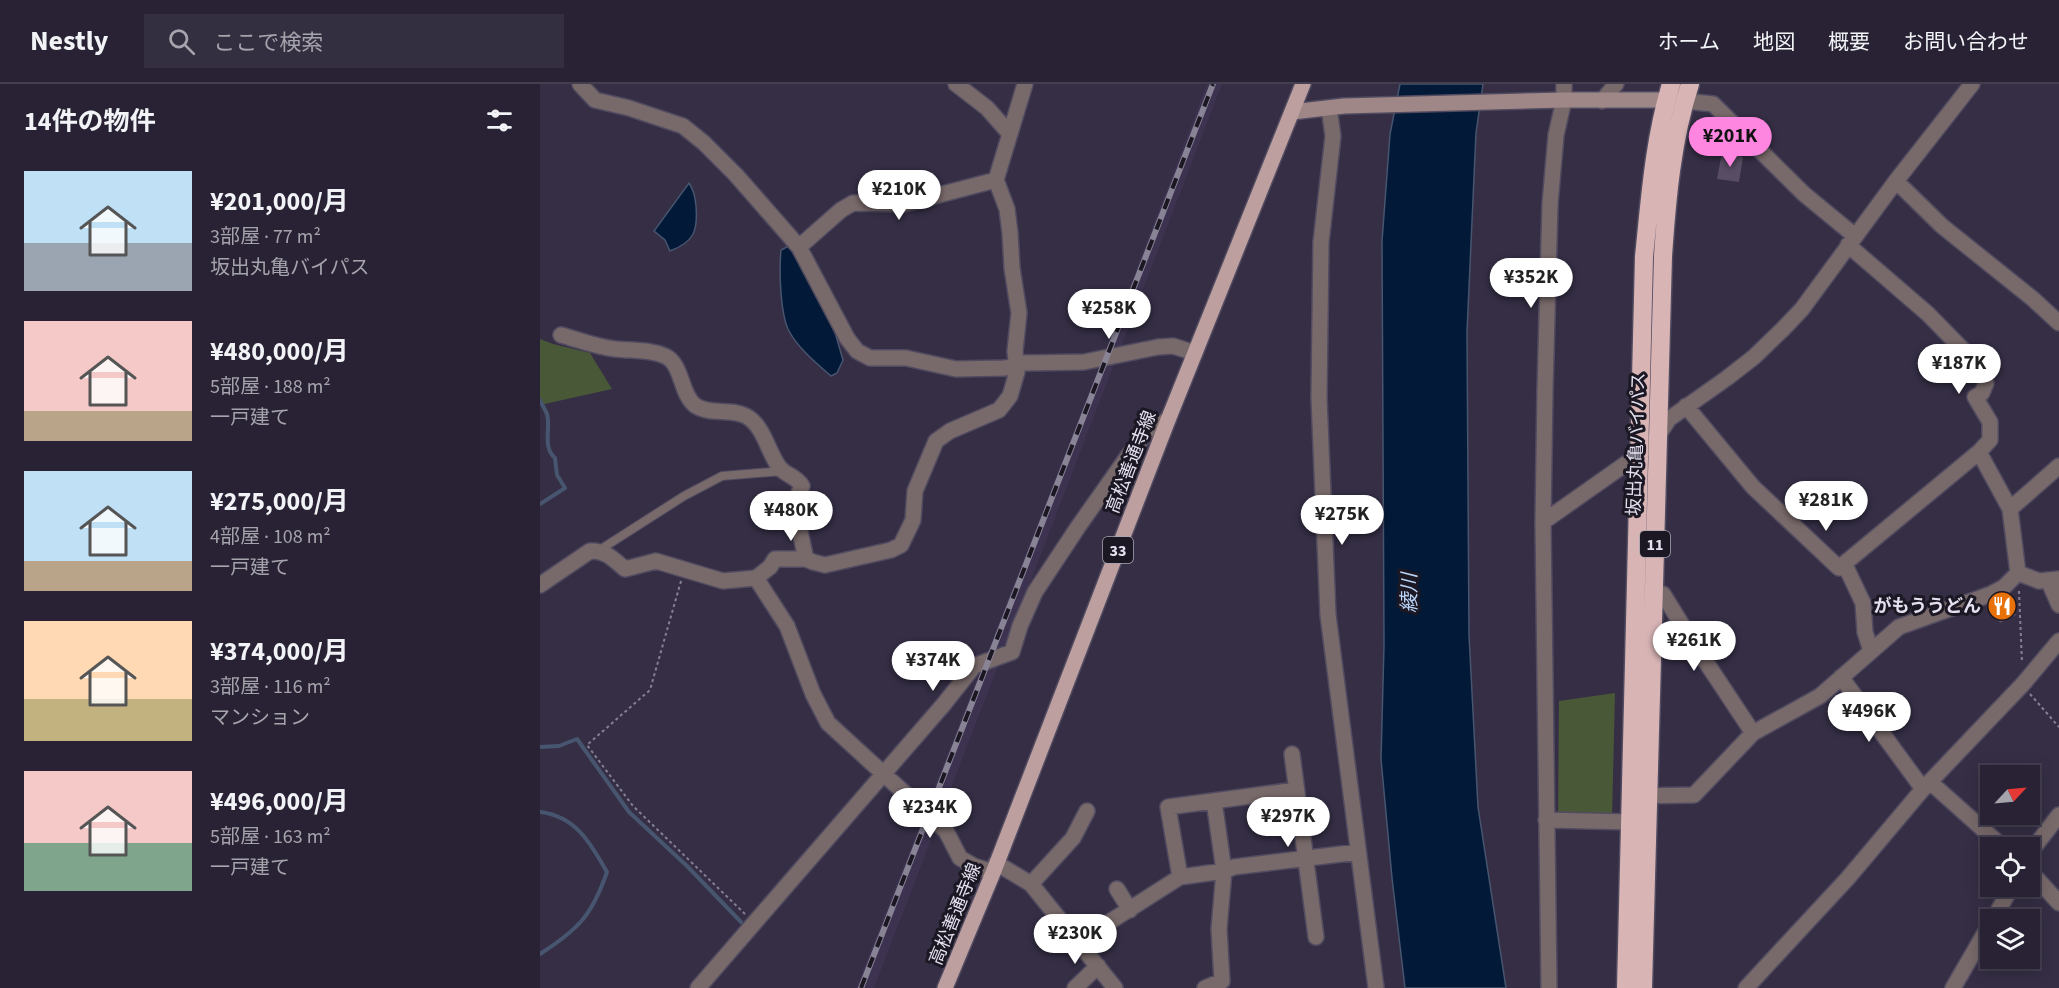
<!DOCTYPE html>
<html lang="ja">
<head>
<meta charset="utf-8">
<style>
	body { margin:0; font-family:"Source Sans 3","Noto Sans JP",sans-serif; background:#342f40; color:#f1f3f6; height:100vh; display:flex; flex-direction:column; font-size:22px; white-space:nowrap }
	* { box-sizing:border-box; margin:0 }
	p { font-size:20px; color:#a5a4ac }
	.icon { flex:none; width:33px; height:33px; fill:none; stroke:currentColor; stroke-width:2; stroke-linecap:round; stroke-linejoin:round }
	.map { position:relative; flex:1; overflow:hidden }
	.side { display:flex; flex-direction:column; background:#282234; width:540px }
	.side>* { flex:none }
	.needle { width:39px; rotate:64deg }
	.fabs { position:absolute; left:1440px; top:681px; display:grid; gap:12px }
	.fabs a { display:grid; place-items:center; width:60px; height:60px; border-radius:0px; background:#282234; box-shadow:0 3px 15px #0003,0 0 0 2px #443f4f; font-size:30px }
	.price { position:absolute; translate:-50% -51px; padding:0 14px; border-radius:21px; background:#fff; color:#222; font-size:20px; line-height:39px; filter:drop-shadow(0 2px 3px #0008) }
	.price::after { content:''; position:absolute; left:50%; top:36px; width:18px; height:14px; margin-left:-9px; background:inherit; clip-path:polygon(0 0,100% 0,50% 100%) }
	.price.on { background:#fe86e1; color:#111 }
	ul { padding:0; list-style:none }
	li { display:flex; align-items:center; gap:18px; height:150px; padding:0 24px }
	li span { display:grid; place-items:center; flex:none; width:168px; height:120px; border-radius:0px; color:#555 }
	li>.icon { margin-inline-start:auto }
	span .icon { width:72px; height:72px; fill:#fffc; stroke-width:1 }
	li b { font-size:26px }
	h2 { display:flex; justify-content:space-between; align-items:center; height:72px; padding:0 24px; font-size:26px }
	header { display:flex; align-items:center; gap:36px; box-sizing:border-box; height:84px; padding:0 30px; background:#282234; border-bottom:2px solid #443f4f }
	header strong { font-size:28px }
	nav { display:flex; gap:33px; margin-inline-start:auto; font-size:21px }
	.search { width:420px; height:54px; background:#342f40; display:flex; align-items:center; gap:15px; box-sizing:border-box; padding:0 21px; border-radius:0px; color:#a5a4ac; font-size:22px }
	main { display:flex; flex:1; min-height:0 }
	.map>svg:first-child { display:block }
	.built { fill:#3d3351 }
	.green { fill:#495836 }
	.water { fill:#031938; stroke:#47556f; stroke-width:1.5 }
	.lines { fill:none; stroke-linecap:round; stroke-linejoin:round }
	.stream { stroke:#47556f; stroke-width:4 }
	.building { fill:#594d65 }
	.lane-casing { stroke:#514b60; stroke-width:10 }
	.street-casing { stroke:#514b60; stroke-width:18 }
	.secondary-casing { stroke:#514b60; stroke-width:18 }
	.primary-casing { stroke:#514b60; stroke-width:18 }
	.highway-casing { stroke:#514b60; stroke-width:21 }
	.path { stroke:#858093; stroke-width:2; stroke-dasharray:3 3; stroke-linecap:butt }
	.lane { stroke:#78696a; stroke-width:8 }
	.street { stroke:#78696a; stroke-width:15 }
	.secondary { stroke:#9f8788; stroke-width:15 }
	.primary { stroke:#bd9fa0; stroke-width:15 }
	.highway { stroke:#d8b4b5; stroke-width:18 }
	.rail-casing { stroke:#898396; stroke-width:6 }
	.rail { stroke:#1b1823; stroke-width:4; stroke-dasharray:11; stroke-linecap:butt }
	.labels { text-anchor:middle; stroke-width:6; stroke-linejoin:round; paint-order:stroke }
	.shield { fill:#1b1823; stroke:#a8a5b2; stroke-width:1.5 }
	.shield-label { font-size:16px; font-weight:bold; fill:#e5e1f0 }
	.street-label { font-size:18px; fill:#e5e1f0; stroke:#1b1823 }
	.poi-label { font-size:18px; font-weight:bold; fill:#e5e1f0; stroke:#1b1823; text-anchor:end }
	.water-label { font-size:20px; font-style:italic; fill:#b9d4f7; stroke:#1b1823 }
</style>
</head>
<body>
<header>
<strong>Nestly</strong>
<div class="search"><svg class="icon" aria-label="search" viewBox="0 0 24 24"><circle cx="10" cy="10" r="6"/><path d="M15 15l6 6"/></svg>ここで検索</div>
<nav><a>ホーム</a><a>地図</a><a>概要</a><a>お問い合わせ</a></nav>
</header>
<main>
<section class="side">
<h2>14件の物件<svg class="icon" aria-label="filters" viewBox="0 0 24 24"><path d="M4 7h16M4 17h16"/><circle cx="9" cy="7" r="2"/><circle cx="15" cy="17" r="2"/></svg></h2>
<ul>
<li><span style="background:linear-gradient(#bfe0f5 60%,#9aa5b1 0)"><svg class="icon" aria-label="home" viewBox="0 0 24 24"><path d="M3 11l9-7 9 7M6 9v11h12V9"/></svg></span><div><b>¥201,000/月</b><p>3部屋 · 77 m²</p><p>坂出丸亀バイパス</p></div></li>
<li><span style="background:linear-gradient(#f6c9c9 75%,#b9a48a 0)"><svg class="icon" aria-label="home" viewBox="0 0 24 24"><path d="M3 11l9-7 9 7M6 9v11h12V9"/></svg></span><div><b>¥480,000/月</b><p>5部屋 · 188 m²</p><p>一戸建て</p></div></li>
<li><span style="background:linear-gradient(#bfe0f5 75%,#b9a48a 0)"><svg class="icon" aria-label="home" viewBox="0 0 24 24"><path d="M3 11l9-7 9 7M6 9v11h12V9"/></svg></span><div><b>¥275,000/月</b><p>4部屋 · 108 m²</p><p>一戸建て</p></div></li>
<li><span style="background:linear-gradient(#ffd9b3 65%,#c2b280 0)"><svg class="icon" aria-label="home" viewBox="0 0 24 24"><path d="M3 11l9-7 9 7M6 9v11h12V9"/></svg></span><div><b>¥374,000/月</b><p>3部屋 · 116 m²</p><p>マンション</p></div></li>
<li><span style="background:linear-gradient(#f6c9c9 60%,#7fa58c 0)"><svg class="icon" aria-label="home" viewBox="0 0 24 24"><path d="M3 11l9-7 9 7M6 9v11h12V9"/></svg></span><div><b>¥496,000/月</b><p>5部屋 · 163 m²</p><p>一戸建て</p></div></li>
</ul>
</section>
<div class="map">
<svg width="1519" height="904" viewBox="0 0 1519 904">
	<rect width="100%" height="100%" fill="#352e45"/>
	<!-- built -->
	<path class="built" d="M667 0H682L334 904H316L562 275Z"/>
	<!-- green -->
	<path class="green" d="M0 255 13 260 50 269 72 305 0 321Z
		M1075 609 1072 734 1018 732 1019 617Z"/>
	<!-- water -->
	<path class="water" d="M860 0H943L936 49 927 248 929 551 938 723 966 904H865L852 794 841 675 844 561 842 157 850 50Z
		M149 99C154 107 155 113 156 122 158 147 154 158 130 167L125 156 114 147Z
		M249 162 273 198 294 245 303 276 297 289 291 292C276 279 258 264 249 247 240 230 239 185 241 166Z"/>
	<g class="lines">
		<!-- stream -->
		<path class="stream" d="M0 316C2 321 5 325 7 330 11 344 2 363 15 374L17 391 25 404 0 420
			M0 663 19 662 37 655 89 728 147 782 201 838
			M0 728C36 732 51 760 67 788 52 831 39 845 0 870"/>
	</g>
	<!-- building -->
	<path class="building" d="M1182 68 1203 73 1199 98 1177 95Z
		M1467 512 1476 531 1460 539 1451 520Z"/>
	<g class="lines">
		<!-- lane casing -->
		<g class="lane-casing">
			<path id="lane" d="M58 467 144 412 182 392 243 387"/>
		</g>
		<!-- street casing -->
		<g class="street-casing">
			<path id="street" d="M40 0 55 16 89 24 143 42 164 59 196 91 259 163 307 254 317 267 330 274H366L416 285 465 284 484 279 544 278 618 263 633 262 655 269
				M416 0 447 24 470 50
				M1062 17 1076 0
				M1145 17 1173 20 1264 110 1315 152
				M789 24 793 52 781 158 779 314 788 531 836 904
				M1356 97 1402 142 1493 215 1519 239
				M1308 161 1388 230 1434 277 1446 299 1442 309 1435 313 1450 338V356L1439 368 1470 425 1478 489
				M259 163 301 126 313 119 364 120 456 96
				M21 251C39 256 56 263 75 265 91 267 109 265 125 272 143 280 140 311 156 322 170 331 191 324 206 332 225 342 229 373 241 385 248 392 257 393 262 402L254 420 266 475
				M1146 322 1213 403 1299 484 1439 368
				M1470 425 1519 382
				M1003 438 1101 369 1117 353 1129 335 1187 294 1214 273 1243 245 1262 225 1356 97 1432 0
				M1305 481 1323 519 1325 548 1331 567
				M1478 489 1499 497 1519 495
				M1508 496 1519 521
				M0 501 50 467C66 466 74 476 85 485L116 477 183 497 216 494
				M1123 510 1152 557 1213 649
				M1301 593 1383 705
				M752 670 776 853
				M1390 698 1464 764
				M1097 712 1154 711 1213 649 1280 612 1359 543 1451 510 1464 503 1478 489
				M1006 736 1091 738
				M1490 773 1495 762 1519 731
				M456 779 491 800 575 904
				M1490 787 1519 819
				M453 788 434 782 420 774 406 747 288 639 273 610 247 542 216 494 230 483 235 475H266L273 478 285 481 351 466 361 461 373 436 375 407 396 357 410 347 459 326 470 312 477 288 475 267 479 229 472 184 470 149 467 125 456 96 485 0
				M640 793 628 723 756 706
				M491 800 533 754 547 727
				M577 805 590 826
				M1453 836 1472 802
				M538 858 640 793 684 787 694 783 818 768
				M158 904 404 620 434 582 472 568 480 542 495 508 538 443 588 372 610 344 628 336
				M535 904 558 882
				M665 904 682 897 679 845 684 787 674 717
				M1009 904 1003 438 1005 306 1010 120 1016 51 1024 16V0
				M1206 904 1308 794 1383 705 1483 600 1519 557
				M1413 904 1450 840"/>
		</g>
		<!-- secondary casing -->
		<g class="secondary-casing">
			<path id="secondary" d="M752 28 804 22 1024 16H1136"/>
		</g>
		<!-- primary casing -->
		<g class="primary-casing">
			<path id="primary" d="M405 904 455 784 628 336 763 0"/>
		</g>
		<!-- highway casing -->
		<g class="highway-casing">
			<path id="highway" d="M1086 904 1104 173C1110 115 1114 56 1131 0
				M1103 904 1123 172C1127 114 1132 56 1150 0"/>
		</g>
		<!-- path -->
		<path class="path" d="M141 497 110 606 47 661 93 722 205 830
			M1479 507 1482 579
			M1490 610 1519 643"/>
		<!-- lane -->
		<use href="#lane" class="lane"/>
		<!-- street -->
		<use href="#street" class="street"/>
		<!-- secondary -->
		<use href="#secondary" class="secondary"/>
		<!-- primary -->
		<use href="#primary" class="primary"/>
		<!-- highway -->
		<use href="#highway" class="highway"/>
		<!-- rail casing -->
		<g class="rail-casing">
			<path id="rail" d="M321 904 673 0"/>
		</g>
		<!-- rail -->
		<use href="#rail" class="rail"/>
	</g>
	<!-- icons -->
	<defs>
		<g id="restaurant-disc" transform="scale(1.5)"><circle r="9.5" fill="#e8710a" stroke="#1b1823"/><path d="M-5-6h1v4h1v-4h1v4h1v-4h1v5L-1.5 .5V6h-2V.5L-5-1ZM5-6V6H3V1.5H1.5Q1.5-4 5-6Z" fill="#fff"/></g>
	</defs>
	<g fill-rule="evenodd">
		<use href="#restaurant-disc" x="1462" y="522"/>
	</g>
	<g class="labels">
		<!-- shield labels -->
		<g class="shield">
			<rect x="1100" y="447" width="30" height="26" rx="4.5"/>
			<rect x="563" y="453" width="30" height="26" rx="4.5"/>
		</g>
		<g class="shield-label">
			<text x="1115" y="466">11</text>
			<text x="578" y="472">33</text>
		</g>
		<!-- street labels -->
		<g class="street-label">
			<text transform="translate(1096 360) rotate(-88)" y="6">坂出丸亀バイパス</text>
			<text transform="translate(591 378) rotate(-69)" y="6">高松善通寺線</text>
			<text transform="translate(415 830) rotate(-68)" y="6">高松善通寺線</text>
		</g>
		<!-- poi labels -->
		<g class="poi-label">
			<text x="1441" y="528">がもううどん</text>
		</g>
		<!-- water labels -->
		<g class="water-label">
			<text transform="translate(869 509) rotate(-90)" y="7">綾川</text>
		</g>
	</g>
</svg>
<div class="fabs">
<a><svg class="needle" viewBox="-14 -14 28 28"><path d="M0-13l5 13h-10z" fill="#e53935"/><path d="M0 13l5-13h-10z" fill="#a5a4ac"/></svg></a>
<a><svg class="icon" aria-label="locate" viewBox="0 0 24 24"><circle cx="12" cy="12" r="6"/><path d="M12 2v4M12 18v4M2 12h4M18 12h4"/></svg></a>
<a><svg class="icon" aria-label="layers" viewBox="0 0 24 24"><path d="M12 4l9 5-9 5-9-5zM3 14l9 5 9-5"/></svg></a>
</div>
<b class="price on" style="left:1190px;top:84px">¥201K</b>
<b class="price" style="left:359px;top:137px">¥210K</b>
<b class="price" style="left:991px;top:225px">¥352K</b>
<b class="price" style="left:569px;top:256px">¥258K</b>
<b class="price" style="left:1419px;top:311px">¥187K</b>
<b class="price" style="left:1286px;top:448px">¥281K</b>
<b class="price" style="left:251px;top:458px">¥480K</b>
<b class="price" style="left:802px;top:462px">¥275K</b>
<b class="price" style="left:1154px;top:588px">¥261K</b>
<b class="price" style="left:393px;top:608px">¥374K</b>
<b class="price" style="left:1329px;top:659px">¥496K</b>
<b class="price" style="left:390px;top:755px">¥234K</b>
<b class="price" style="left:748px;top:764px">¥297K</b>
<b class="price" style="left:535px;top:881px">¥230K</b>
</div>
</main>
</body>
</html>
